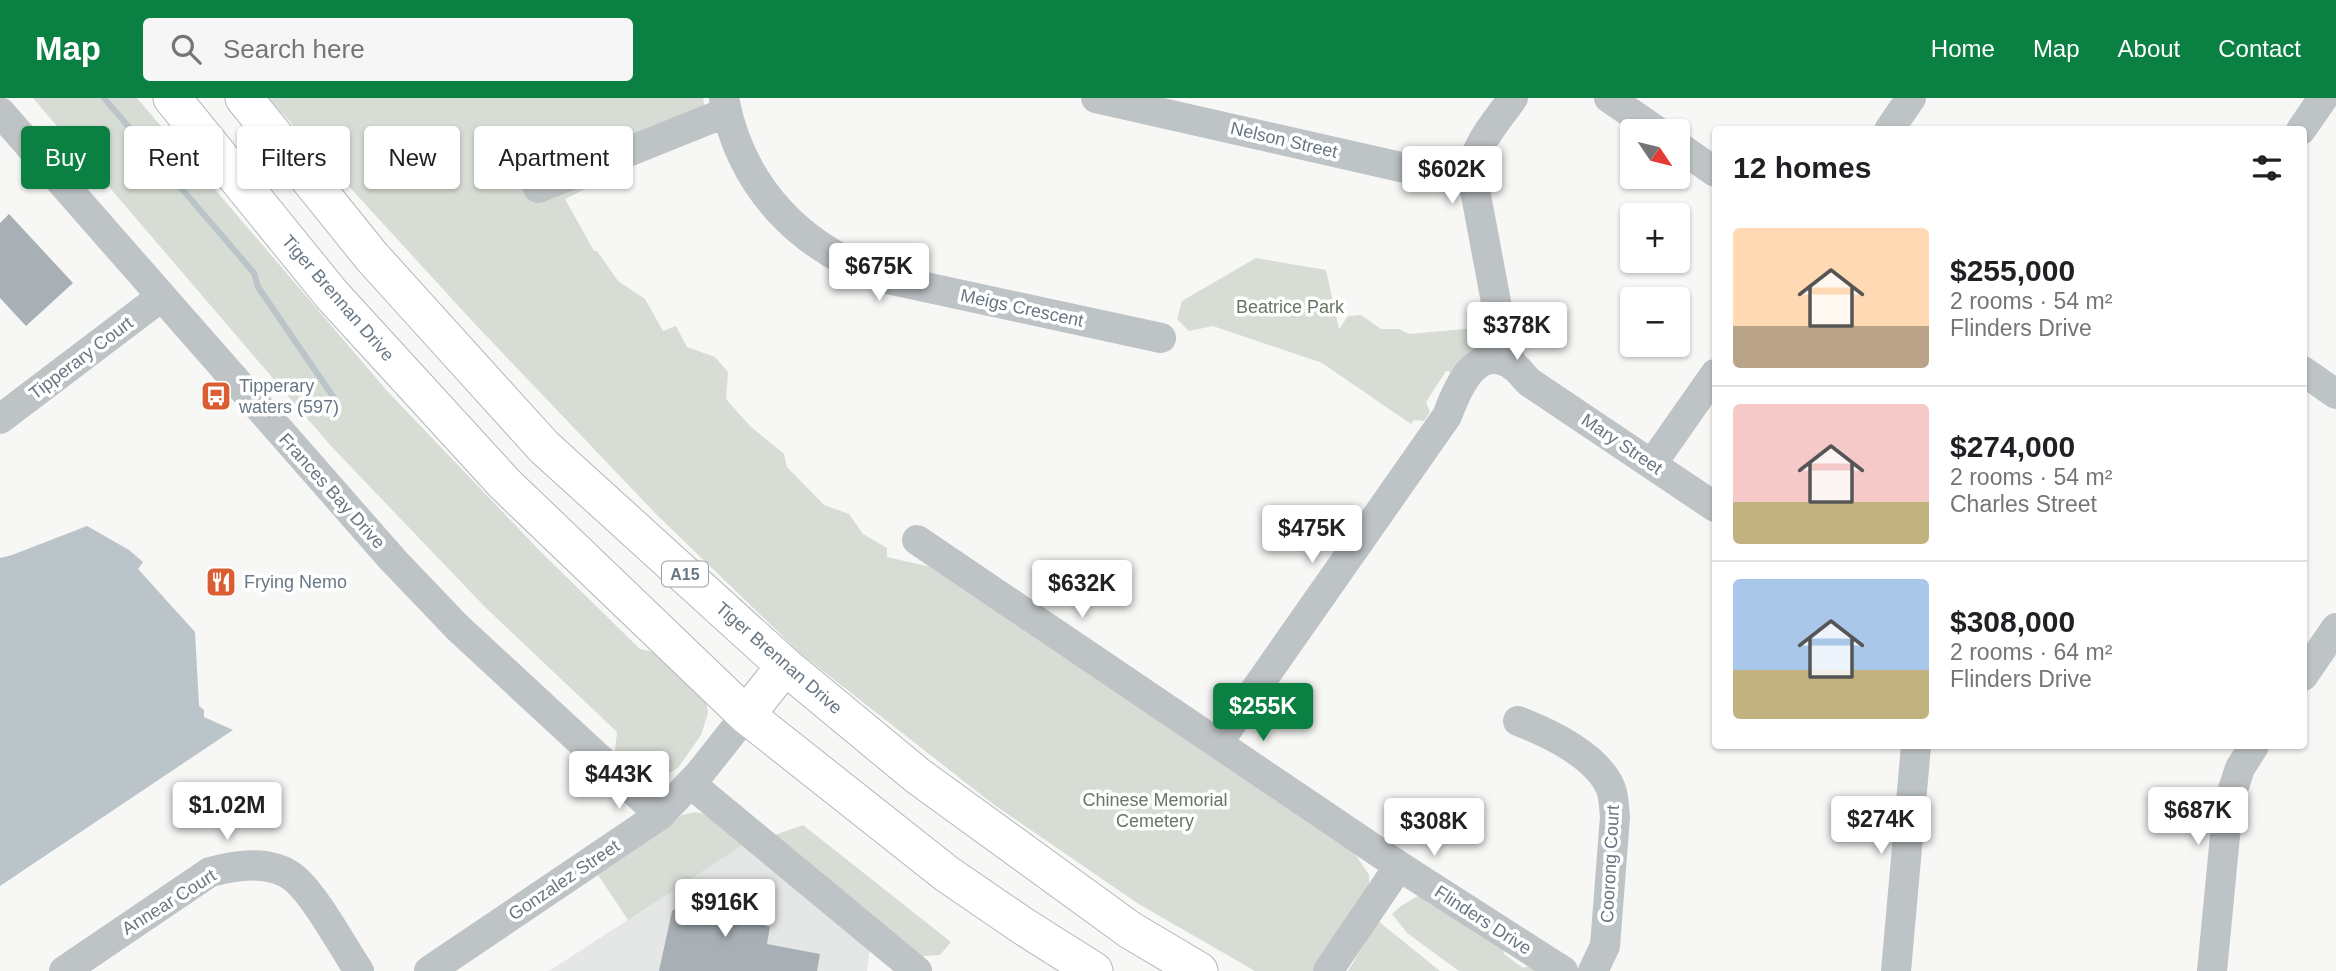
<!DOCTYPE html>
<html lang="en">
<head>
<meta charset="utf-8">
<style>
	body { margin:0; font-family:Arial,sans-serif; background:#f6f6f6; color:#202124; height:100vh; display:flex; flex-direction:column; font-size:26px; white-space:nowrap }
	* { box-sizing:border-box; margin:0 }
	p { font-size:23px; color:#757577 }
	.icon { flex:none; width:38px; height:38px; fill:none; stroke:currentColor; stroke-width:2; stroke-linecap:round; stroke-linejoin:round }
	.map { position:relative; flex:1; overflow:hidden }
	.sheet { position:absolute; left:1712px; top:28px; width:595px; height:623px; display:flex; flex-direction:column; background:#fff; border-radius:7px; box-shadow:0 2px 5px #0004 }
	.sheet>* { flex:none }
	.banner { position:absolute; left:21px; top:28px; width:665px; height:63px; display:flex; gap:14px }
	.needle { width:46px; rotate:125deg }
	.tools { position:absolute; left:1620px; top:21px; display:grid; gap:14px }
	.tools a { display:grid; place-items:center; width:70px; height:70px; border-radius:7px; background:#fff; box-shadow:0 2px 5px #0004; font-size:35px }
	.price { position:absolute; translate:-50% -60px; padding:0 16px; border-radius:7px; background:#fff; color:#222; font-size:23px; line-height:46px; filter:drop-shadow(0 2px 4px #0008) }
	.price::after { content:''; position:absolute; left:50%; top:42px; width:21px; height:16px; margin-left:-10px; background:inherit; clip-path:polygon(0 0,100% 0,50% 100%) }
	.price.current { background:#0b8043; color:#fff }
	ul { padding:0; list-style:none }
	li { display:flex; align-items:center; gap:21px; height:175px; padding:0 21px }
	li+li { border-top:2px solid #e0e0e0 }
	li span { display:grid; place-items:center; flex:none; width:196px; height:140px; border-radius:7px; color:#555 }
	li>.icon { margin-inline-start:auto }
	span .icon { width:84px; height:84px; fill:#fffc; stroke-width:1 }
	li b { font-size:30px }
	h2 { display:flex; justify-content:space-between; align-items:center; height:84px; padding:0 21px; font-size:30px }
	.chip { padding:0 24px; border-radius:7px; background:#fff; box-shadow:0 2px 5px #0004; font-size:24px; line-height:63px }
	.chip.current { background:#0b8043; color:#fff }
	header { display:flex; align-items:center; gap:42px; box-sizing:border-box; height:98px; padding:0 35px; background:#0b8043; color:#fff }
	header strong { font-size:33px }
	nav { display:flex; gap:38px; margin-inline-start:auto; font-size:24px }
	.search { width:490px; height:63px; background:#f6f6f6; display:flex; align-items:center; gap:18px; box-sizing:border-box; padding:0 24px; border-radius:7px; color:#757577; font-size:26px }
	.map>svg:first-child { display:block }
	.built { fill:#e5e6e6 }
	.green { fill:#d7dcd4 }
	.water { fill:#bac4c9 }
	.lines { fill:none; stroke-linecap:round; stroke-linejoin:round }
	.stream { stroke:#bac4c9; stroke-width:6 }
	.building { fill:#a8b0b5 }
	.major-casing { stroke:#b2b7bb; stroke-width:39 }
	.minor { stroke:#bec3c6; stroke-width:30 }
	.major { stroke:#fff; stroke-width:37 }
	.labels { text-anchor:middle; stroke-width:7; stroke-linejoin:round; paint-order:stroke }
	.shield { fill:#fff; stroke:#95a0a9; stroke-width:2 }
	.shield-label { font-size:16px; font-weight:bold; fill:#687784 }
	.street-label { font-size:18px; fill:#687784; stroke:#fff }
	.park-label { font-size:18px; fill:#667763; stroke:#fff }
	.poi-label { font-size:18px; fill:#687784; stroke:#fff; text-anchor:start }
</style>
</head>
<body>
<header>
<strong>Map</strong>
<div class="search"><svg class="icon" aria-label="search" viewBox="0 0 24 24"><circle cx="10" cy="10" r="6"/><path d="M15 15l6 6"/></svg>Search here</div>
<nav><a>Home</a><a>Map</a><a>About</a><a>Contact</a></nav>
</header>
<div class="map">
<svg width="2336" height="873" viewBox="0 0 2336 873">
	<rect width="100%" height="100%" fill="#f7f7f5"/>
	<!-- built -->
	<path class="built" d="M743 747 870 850 867 873H549Z"/>
	<!-- green -->
	<path class="green" d="M33 0H137L388 294 540 453 640 551 662 556 705 596 708 615 701 637 678 670 664 678 643 680 621 670 614 663 617 634 485 509 330 347Z
		M268 0H703L708 29 565 101 594 153H597L618 183 645 201 663 233 676 228 687 249 715 259 728 274 726 301 750 328 784 356 787 369 824 407 849 416 863 436 887 450V459L931 469 1355 756 1369 777V791L1318 873H1255L1137 805 993 706 800 555 656 416 474 225Z
		M1256 160 1326 172 1339 231 1348 218 1361 217 1381 231H1399L1409 236 1476 230 1472 236 1473 244 1485 253 1451 281 1449 273H1446L1426 304 1430 314 1424 323 1414 322 1411 326 1322 265 1213 228 1189 233 1177 221 1182 203Z
		M695 714 704 716 743 747 628 822 598 777 654 739 682 717Z
		M803 727 951 844 940 857 910 859 772 738Z
		M1423 795 1501 840 1504 856 1523 870 1537 865 1548 873H1459L1407 835 1392 816 1401 808Z
		M1378 823 1440 873H1348Z"/>
	<!-- water -->
	<path class="water" d="M87 428 129 452 143 464 138 471 195 534 199 608 204 612V619L233 632 0 788V460L12 457Z"/>
	<g class="lines">
		<!-- stream -->
		<path class="stream" d="M104 0 254 175 258 189 334 300"/>
	</g>
	<!-- building -->
	<path class="building" d="M9 116 73 185 26 228 0 200V125Z
		M715 783 734 788 729 818 770 829 767 846 820 856 817 873H659L672 813Z"/>
	<g class="lines">
		<!-- major casing -->
		<g class="major-casing">
			<path id="major" d="M172 0 332 197 505 386 746 617 947 776 1023 828 1094 873
				M244 0 372 159 544 349 785 568 918 678 1130 832 1199 873
				M746 617 785 568"/>
		</g>
		<!-- minor -->
		<path class="minor" d="M724 0C741 91 802 152 888 181L1161 240
			M1096 0 1449 80 1472 76
			M1513 0C1497 23 1474 47 1472 76L1502 236 1505 251 1513 268
			M1609 0 1657 33
			M0 14 393 462 457 529 660 717
			M1889 32 1911 0
			M2301 32 2323 0
			M1678 48 1715 74
			M538 90 727 14
			M2303 273 2336 296
			M0 321 161 199
			M1652 366 1715 276
			M917 442 1399 768 1563 873
			M2303 578 2336 530
			M1518 623C1549 635 1598 658 1611 691 1614 700 1614 709 1615 719L1605 848 1593 873
			M1218 645 1447 318C1457 291 1476 243 1514 268 1519 272 1524 279 1529 284L1715 409
			M691 686 917 873
			M64 873 210 774C236 767 271 761 294 780 315 797 343 849 359 873
			M429 873 660 717 700 675 746 617
			M1328 873 1399 768
			M1896 873 1916 648
			M2212 873 2228 707 2240 670 2254 648"/>
		<!-- major -->
		<use href="#major" class="major"/>
	</g>
	<!-- icons -->
	<defs>
		<g id="bus-square" transform="scale(1.575)"><rect x="-9" y="-9" width="18" height="18" rx="4" fill="#da5e32" stroke="#fff"/><path d="M-5-6H5V4H4V6H2V4H-2V6H-4V4H-5ZM-3.5-4V0h7V-4ZM-3.5 1.2v1.5H-2V1.2ZM2 1.2v1.5H3.5V1.2Z" fill="#fff"/></g>
		<g id="restaurant-square" transform="scale(1.575)"><rect x="-9" y="-9" width="18" height="18" rx="4" fill="#da5e32" stroke="#fff"/><path d="M-5-6h1v4h1v-4h1v4h1v-4h1v5L-1.5 .5V6h-2V.5L-5-1ZM5-6V6H3V1.5H1.5Q1.5-4 5-6Z" fill="#fff"/></g>
	</defs>
	<g fill-rule="evenodd">
		<use href="#bus-square" x="216" y="298"/>
		<use href="#restaurant-square" x="221" y="484"/>
	</g>
	<g class="labels">
		<!-- shield labels -->
		<rect class="shield" x="662" y="463.5" width="46" height="25" rx="5"/>
		<g class="shield-label">
			<text x="685" y="482">A15</text>
		</g>
		<!-- street labels -->
		<g class="street-label">
			<text transform="translate(1284 42) rotate(13)" y="6">Nelson Street</text>
			<text transform="translate(338 200) rotate(49)" y="6">Tiger Brennan Drive</text>
			<text transform="translate(1022 210) rotate(12)" y="6">Meigs Crescent</text>
			<text transform="translate(81 260) rotate(-37)" y="6">Tipperary Court</text>
			<text transform="translate(1622 346) rotate(34)" y="6">Mary Street</text>
			<text transform="translate(332 393) rotate(48)" y="6">Frances Bay Drive</text>
			<text transform="translate(779 560) rotate(41)" y="6">Tiger Brennan Drive</text>
			<text transform="translate(1610 766) rotate(-87)" y="6">Coorong Court</text>
			<text transform="translate(564 782) rotate(-34)" y="6">Gonzalez Street</text>
			<text transform="translate(169 804) rotate(-32)" y="6">Annear Court</text>
			<text transform="translate(1483 822) rotate(33)" y="6">Flinders Drive</text>
		</g>
		<!-- park labels -->
		<g class="park-label">
			<text x="1290" y="215">Beatrice Park</text>
			<text x="1155" y="708">Chinese Memorial<tspan x="1155" dy="21">Cemetery</tspan></text>
		</g>
		<!-- poi labels -->
		<g class="poi-label">
			<text x="239" y="294">Tipperary<tspan x="239" dy="21">waters (597)</tspan></text>
			<text x="244" y="490">Frying Nemo</text>
		</g>
	</g>
</svg>
<div class="tools">
<a><svg class="needle" viewBox="-14 -14 28 28"><path d="M0-13l5 13h-10z" fill="#e53935"/><path d="M0 13l5-13h-10z" fill="#757577"/></svg></a>
<a>+</a>
<a>−</a>
</div>
<b class="price" style="left:1452px;top:108px">$602K</b>
<b class="price" style="left:879px;top:205px">$675K</b>
<b class="price" style="left:1517px;top:264px">$378K</b>
<b class="price" style="left:1312px;top:467px">$475K</b>
<b class="price" style="left:1082px;top:522px">$632K</b>
<b class="price current" style="left:1263px;top:645px">$255K</b>
<b class="price" style="left:619px;top:713px">$443K</b>
<b class="price" style="left:227px;top:744px">$1.02M</b>
<b class="price" style="left:2198px;top:749px">$687K</b>
<b class="price" style="left:1881px;top:758px">$274K</b>
<b class="price" style="left:1434px;top:760px">$308K</b>
<b class="price" style="left:725px;top:841px">$916K</b>
<div class="banner">
<a class="chip current">Buy</a>
<a class="chip">Rent</a>
<a class="chip">Filters</a>
<a class="chip">New</a>
<a class="chip">Apartment</a>
</div>
<section class="sheet">
<h2>12 homes<svg class="icon" aria-label="filters" viewBox="0 0 24 24"><path d="M4 7h16M4 17h16"/><circle cx="9" cy="7" r="2"/><circle cx="15" cy="17" r="2"/></svg></h2>
<ul>
<li><span style="background:linear-gradient(#ffd9b3 70%,#b9a48a 0)"><svg class="icon" aria-label="home" viewBox="0 0 24 24"><path d="M3 11l9-7 9 7M6 9v11h12V9"/></svg></span><div><b>$255,000</b><p>2 rooms · 54 m²</p><p>Flinders Drive</p></div></li>
<li><span style="background:linear-gradient(#f6c9c9 70%,#c2b280 0)"><svg class="icon" aria-label="home" viewBox="0 0 24 24"><path d="M3 11l9-7 9 7M6 9v11h12V9"/></svg></span><div><b>$274,000</b><p>2 rooms · 54 m²</p><p>Charles Street</p></div></li>
<li><span style="background:linear-gradient(#a9c7e8 65%,#c2b280 0)"><svg class="icon" aria-label="home" viewBox="0 0 24 24"><path d="M3 11l9-7 9 7M6 9v11h12V9"/></svg></span><div><b>$308,000</b><p>2 rooms · 64 m²</p><p>Flinders Drive</p></div></li>
</ul>
</section>
</div>
</body>
</html>
